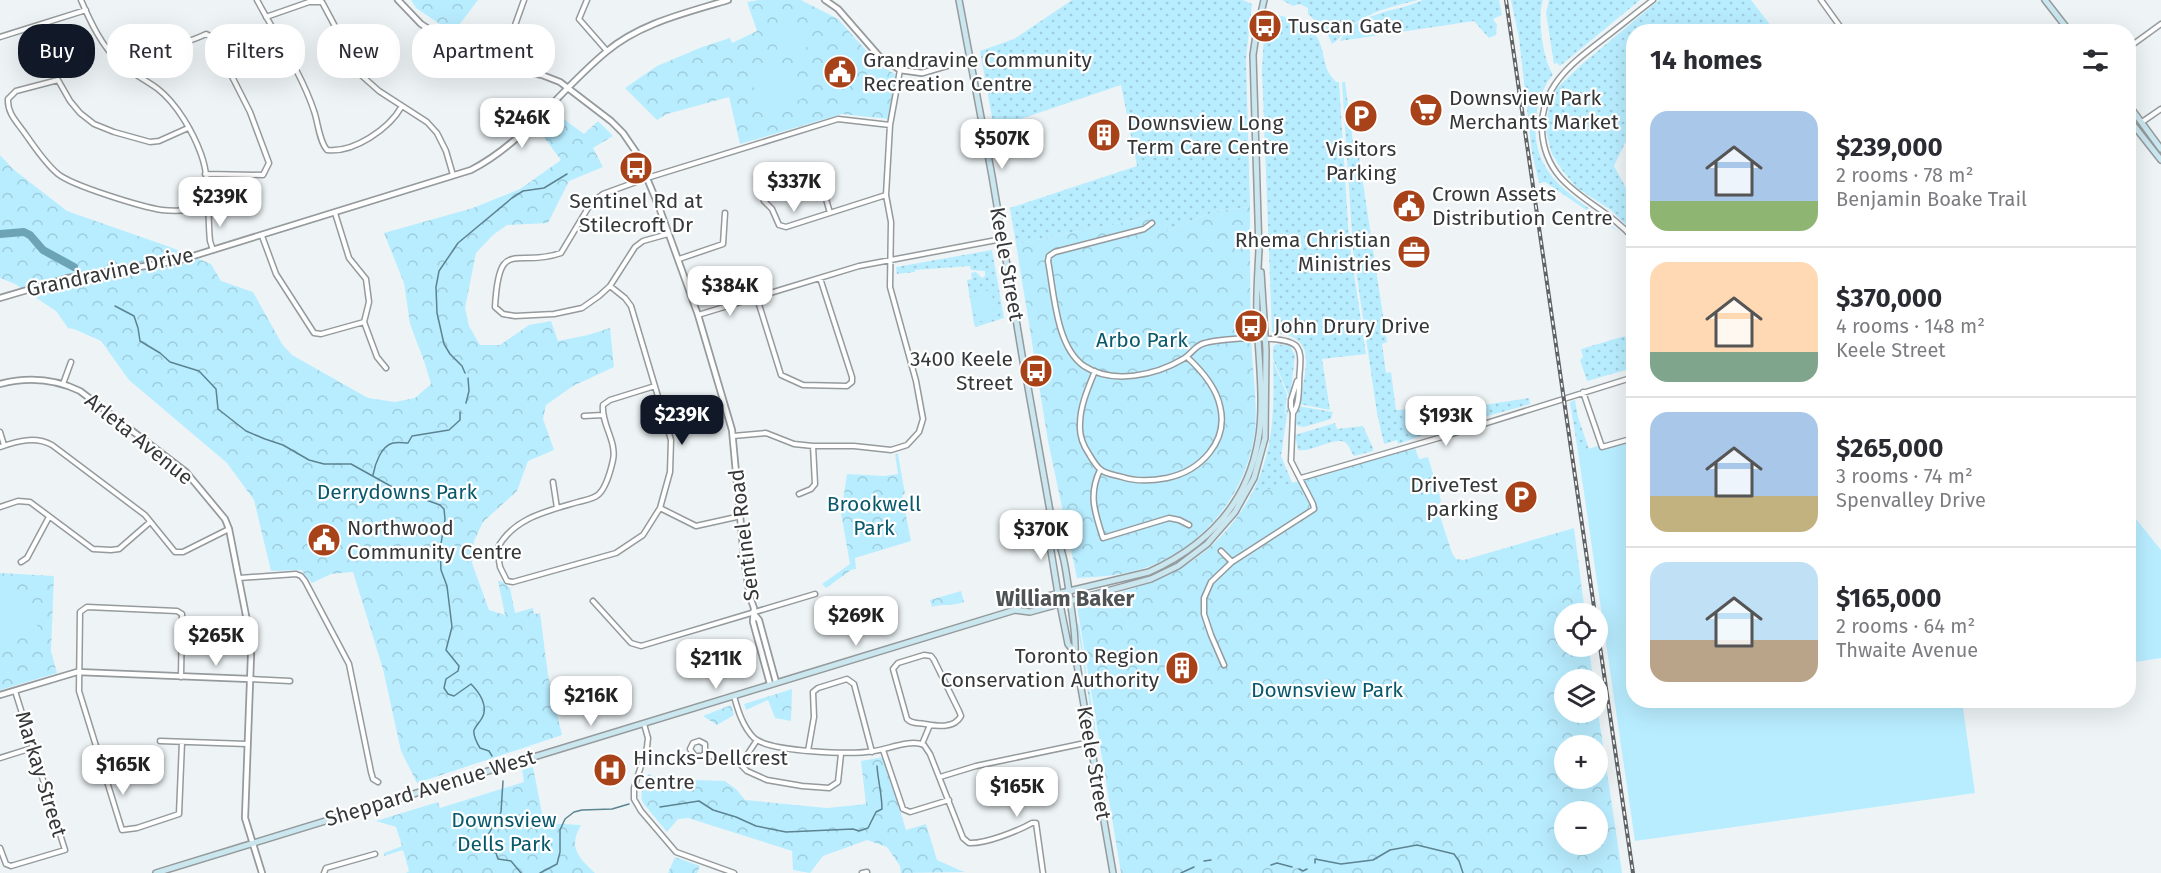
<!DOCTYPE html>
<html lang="en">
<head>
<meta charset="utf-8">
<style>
	body { margin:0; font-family:"Fira Sans",sans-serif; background:#f2f2f3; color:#2b2b33; height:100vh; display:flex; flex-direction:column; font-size:22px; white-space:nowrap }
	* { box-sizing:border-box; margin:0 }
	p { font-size:20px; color:#7c7c81 }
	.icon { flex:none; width:33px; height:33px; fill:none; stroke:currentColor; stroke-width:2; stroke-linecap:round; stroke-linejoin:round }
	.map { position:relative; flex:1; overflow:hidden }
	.side { position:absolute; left:1626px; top:24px; width:510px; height:684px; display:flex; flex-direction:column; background:#fff; border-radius:24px; box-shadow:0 6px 24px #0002 }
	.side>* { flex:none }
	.banner { position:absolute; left:18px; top:24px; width:570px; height:54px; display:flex; gap:12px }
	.tools { position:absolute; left:1554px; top:603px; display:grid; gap:12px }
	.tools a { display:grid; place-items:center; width:54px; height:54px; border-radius:50%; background:#fff; box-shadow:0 6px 24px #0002; font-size:30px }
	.price { position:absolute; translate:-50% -51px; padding:0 14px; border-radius:12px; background:#fff; color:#222; font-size:20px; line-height:39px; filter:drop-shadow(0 2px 3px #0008) }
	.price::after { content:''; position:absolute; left:50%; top:36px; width:18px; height:14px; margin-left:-9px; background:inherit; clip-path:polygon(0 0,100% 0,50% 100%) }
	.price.on { background:#111827; color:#fff }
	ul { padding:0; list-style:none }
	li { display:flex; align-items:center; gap:18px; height:150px; padding:0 24px }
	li+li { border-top:2px solid #e1e1e2 }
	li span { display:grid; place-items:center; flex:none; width:168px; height:120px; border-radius:18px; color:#555 }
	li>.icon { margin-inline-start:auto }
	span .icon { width:72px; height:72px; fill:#fffc; stroke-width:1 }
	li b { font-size:26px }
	h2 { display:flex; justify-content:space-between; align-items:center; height:72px; padding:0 24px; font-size:26px }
	.tag { padding:0 21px; border-radius:24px; background:#fff; box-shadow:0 6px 24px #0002; font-size:21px; line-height:54px }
	.tag.on { background:#111827; color:#fff }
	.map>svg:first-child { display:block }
	.grass { fill:url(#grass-dots) }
	.park { fill:url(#park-crowns); fill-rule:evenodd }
	.garden { fill:#b8edff }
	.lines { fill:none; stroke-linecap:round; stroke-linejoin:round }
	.stream { stroke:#5c8390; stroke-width:1.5 }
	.river { stroke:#6ca4b6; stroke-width:8 }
	.minor-casing { stroke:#959a9c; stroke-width:7 }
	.tertiary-casing { stroke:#959a9c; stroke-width:8 }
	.secondary-casing { stroke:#959a9c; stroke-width:8 }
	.minor { stroke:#fff; stroke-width:4 }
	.tertiary { stroke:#fff; stroke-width:4.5 }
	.secondary { stroke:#cae6ee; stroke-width:5 }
	.rail-casing { stroke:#606365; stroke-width:4 }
	.rail { stroke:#fff; stroke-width:1.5; stroke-dasharray:4.5; stroke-linecap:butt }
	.labels { text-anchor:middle; stroke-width:4.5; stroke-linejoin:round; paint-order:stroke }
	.poi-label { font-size:21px; fill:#353738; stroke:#fff; text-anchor:start }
	.street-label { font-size:21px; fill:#353738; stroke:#fff }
	.park-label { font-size:21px; fill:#09596d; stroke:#fff }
	.neighbourhood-label { font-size:22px; font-weight:bold; fill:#4e5354; stroke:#fff }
</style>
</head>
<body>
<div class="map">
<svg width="2161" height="873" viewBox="0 0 2161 873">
	<defs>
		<pattern id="grass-dots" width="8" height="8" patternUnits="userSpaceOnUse" patternTransform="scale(1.5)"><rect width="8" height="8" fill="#b8edff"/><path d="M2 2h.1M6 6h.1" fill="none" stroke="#9fccdb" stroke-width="1.8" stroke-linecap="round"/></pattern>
		<pattern id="park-crowns" width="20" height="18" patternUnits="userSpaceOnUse" patternTransform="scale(1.5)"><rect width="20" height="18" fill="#b8edff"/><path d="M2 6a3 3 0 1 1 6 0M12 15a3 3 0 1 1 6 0" fill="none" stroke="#9fccdb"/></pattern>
	</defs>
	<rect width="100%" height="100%" fill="#eef4f6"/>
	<!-- grass -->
	<path class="grass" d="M1072 0H1243L1252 4 1246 59 1250 207 1216 211 1167 231 1154 212 1135 220 1016 244 1010 208 1137 166 1121 85 994 128 980 51 1014 39Z
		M1282 0H1418C1396 6 1373 10 1354 24 1346 30 1341 38 1332 44L1326 31 1308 14V8L1300 4 1293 6Z
		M1423 0H1499L1502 15 1493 19 1497 25 1496 35 1489 38 1474 21 1340 41C1354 12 1398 12 1423 0Z
		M1511 0H1543C1537 16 1543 61 1553 74 1551 78 1548 80 1546 85 1541 93 1538 102 1537 111 1526 180 1578 195 1620 233L1545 182 1539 183 1532 153 1519 38Z
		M1549 0H1640L1560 66 1557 63 1554 64 1546 13Z
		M1659 0H1751L1775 31 1634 32 1633 136 1625 143 1614 166 1626 188 1633 198V232L1611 210 1577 188 1562 170 1552 154 1546 132 1548 110 1557 88 1581 65Z
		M1277 15C1285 16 1292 20 1300 23 1321 33 1321 46 1326 66 1327 72 1332 77 1336 82H1339L1349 240 1366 354 1322 359 1330 410 1299 404C1305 371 1320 334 1272 333L1262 70 1264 33 1266 22Z
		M1342 82H1345L1354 150H1358L1387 342 1382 344 1386 373 1391 372 1396 410 1424 408 1429 433 1398 444 1397 440 1384 444 1377 413 1353 250Z
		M992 250 1004 318 976 327 974 324 967 280 972 279 971 273 976 272 982 278 985 276V271L971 270 970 266 915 270V272L897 274 896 267Z
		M1625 336 1633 360V368L1587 381 1580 360 1583 357 1581 349Z
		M1276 344 1290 346 1295 355 1288 415 1286 412 1289 396 1273 359V347Z
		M1273 361 1287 394 1285 412 1287 415 1281 456 1294 487 1232 525C1272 470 1275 428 1273 361Z
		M1529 398 1530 404 1452 426 1444 430V427L1459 422 1458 409Z
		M1575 400 1578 417 1589 449 1578 452 1570 402Z
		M1298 406 1333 412 1331 419 1304 427 1298 426 1296 424Z
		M1335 423 1337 429 1363 426 1373 448V451L1354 456C1351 452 1350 447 1346 443 1336 435 1311 453 1298 450L1295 435Z
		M1077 623 1079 625 1096 733H1094Z"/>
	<!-- park -->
	<path class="park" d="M411 0H478L453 33 416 8Z
		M759 0H801L838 19 879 65 895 74 889 119 842 114 740 144 729 97 667 114 657 120 625 88 657 66 702 47 730 38 732 43 757 31 747 2Z
		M557 114 584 134 598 121 613 136 593 148 603 167 569 181 548 223 507 225 493 235 476 253 465 308 469 326 480 345H500L529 325 551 321 558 341 588 335 610 328 614 367 573 386 546 405 543 419 554 450 528 461 517 491 483 522 474 541 472 563 489 610 505 615 498 581H501L510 588 515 613 533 608 534 614 540 613 548 675 562 735 417 783 401 751 383 669 353 572 331 574 312 583 301 570 271 571 254 500 227 463 129 380 101 341 74 329 68 328 56 311 15 284 0 278V155L13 169 67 211 170 247 211 264 221 281 253 292 282 344 292 355 368 398 395 402 415 398 431 384 424 361 410 324 404 283 384 233 473 208 520 189 561 160 540 132Z
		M1250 207C1250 248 1250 289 1251 330 1251 363 1258 397 1255 430 1248 491 1206 545 1148 567 1125 575 1101 577 1077 578L1048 441 1016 244 1135 220 1154 212 1163 217 1167 231 1216 211Z
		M1415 448 1419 459 1428 457 1441 500 1438 510 1452 553 1456 559 1464 560 1574 528 1585 613 1564 614V646L1589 647 1593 679 1564 680V712H1598L1622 873H1121L1077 606 1081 601C1157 587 1212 564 1252 494ZM1564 746H1598V778H1564ZM1564 812H1598V844H1564Z
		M895 454H898L905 494 902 495 911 541 855 558 856 569 851 570 826 588 822 584 850 564 841 513 847 474 885 476 898 474Z
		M0 573 54 576 51 651 57 673 0 690Z
		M961 591 964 602C951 607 945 603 932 607L930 600Z
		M792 689 791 721 775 718 768 700 746 710 744 704Z
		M731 705 734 715 717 725 703 716Z
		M884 757 906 830 926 824 937 860 964 872 901 873 900 866 887 847 867 840 823 856 810 873 793 870 792 851 688 818 678 819 667 832 643 803C639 793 644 784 648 774L660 779 725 781 737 790 745 800 827 808 866 804 861 761Z
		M533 767 544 823 581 825C568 848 578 857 595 873H406L409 871 403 850 384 856V853L402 846 396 827 376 821 438 802 440 808 524 782 522 770Z
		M675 857 700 866 697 873H668Z"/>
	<!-- garden -->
	<path class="garden" d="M803 22 810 46 779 55 772 31Z
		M775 65C791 72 795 83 802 99L760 113 750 72Z
		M991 290 997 318 977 322 971 294Z
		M1633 435 1634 700 1962 701 1975 793 1635 841 1578 452Z
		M2128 509 2161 550V658L2129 663Z
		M5 586C29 592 32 607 38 628L0 641V587Z"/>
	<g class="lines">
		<!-- stream -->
		<path class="stream" d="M115 306 134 316 138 328 140 341 160 353 170 362 199 371 216 389 218 409 246 431 265 439 283 445 309 460 324 464H351L396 489 440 505 444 509 445 519 440 550 441 570 447 586 452 627 446 650 459 666 458 671 446 679 444 688 448 694 454 696 471 684C479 692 489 706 482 718 480 722 476 725 474 730 473 736 477 743 480 748L489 751 492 756
			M465 373 462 366 450 354 444 344 437 313 436 287 439 271 458 243 512 198 523 191 544 188 567 174
			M466 403 469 391 468 378
			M373 475C375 464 381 446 393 443 398 442 404 443 408 443L412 436 449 430 460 420V412
			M503 781 501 812 488 835V851L496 853 498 859 511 861 521 873
			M660 807 699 801 713 810 736 817 756 826 786 832 853 829 859 831 868 828 876 812 882 809C882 794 878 781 877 766
			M1204 861 1211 860
			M1315 863V859L1341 864 1373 860 1390 850 1417 845 1454 854 1459 861 1463 873
			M1271 865 1277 863 1292 867
			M1299 869 1303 871 1307 869
			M540 873 557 864 560 852V830L565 819 574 812 582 810 612 809 629 804
			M1181 873 1194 867"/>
		<!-- river -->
		<path class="river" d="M0 234 24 232 30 235 43 250 74 267"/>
		<!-- minor casing -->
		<g class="minor-casing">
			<path id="minor" d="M81 0C90 21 102 47 120 63 131 73 146 80 158 89 177 104 193 132 201 154 211 181 207 213 210 241L213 250
				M257 0C276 36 301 72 314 111 318 122 319 141 327 150 354 153 389 129 402 106
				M587 0 579 19 607 51
				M1821 0 1844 32
				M266 17 309 2H322L361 75 379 91 427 122 437 133 446 151 453 175
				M0 37 86 10
				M2128 48 2161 24
				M511 68 514 28 524 0
				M134 72C149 48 183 46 206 34L212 37 250 112 269 163 263 175 205 174
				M2142 122 2161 109
				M188 128 159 141 150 142 114 132 94 124 80 113 70 101 58 80 16 91 8 99C7 114 18 123 26 135 36 149 45 163 58 174 73 186 142 207 162 210 177 212 194 210 209 209
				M826 181 824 192 830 213
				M764 201 772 209 779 225 786 227 886 195
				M335 213 349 258 366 279 369 302 364 322 377 357 386 368
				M1152 223 1144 229 1055 252 1049 256 1048 261C1054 292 1056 347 1084 366 1113 385 1156 375 1183 359 1192 354 1195 345 1205 343 1221 338 1288 334 1297 347 1302 354 1300 362 1300 369 1298 382 1301 403 1293 413
				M668 234 643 241 635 247 610 286 599 296 582 308 554 314 515 316 503 314 495 307C499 235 515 269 561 253L591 203 603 194 647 178 838 119 890 125
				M262 236 276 274 314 333 321 334 364 322
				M1634 239C1611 212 1581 201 1560 177 1549 164 1543 148 1542 131 1540 87 1571 64 1602 40 1619 27 1636 13 1653 0
				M679 259 723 244 725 213
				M610 286 625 298 631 306 671 440 670 472 660 508 643 535 616 553 513 582 507 581 500 567 497 549C513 518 547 511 578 502 585 500 594 499 599 494 606 487 611 469 613 460 617 441 601 424 603 405L610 400 655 386
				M757 298 781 375 803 385 847 386 852 382V377L820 278
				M698 315 859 266 1002 239
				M1095 371C1088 388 1080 406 1080 424 1079 436 1083 445 1089 454 1092 459 1096 466 1100 469 1105 474 1115 475 1122 477 1137 482 1151 481 1167 478 1200 471 1229 442 1220 406 1216 387 1200 369 1187 357
				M63 384 71 362
				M1583 392 1602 447 1634 438
				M584 416 603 415
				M0 432 4 445
				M733 436 766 433 794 444 813 446H854L891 450 907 445 919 432 923 419 916 381 890 287 891 222 886 195 890 125 900 70
				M0 447C18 441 35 436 52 445L145 515 175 552H183L229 529
				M1100 470C1088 495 1095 513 1103 538L1169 518 1179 520 1189 525
				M1301 478 1442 437 1634 377
				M553 482 557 508
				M799 494 811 489 815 484 813 446
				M0 507 18 501 30 502 93 549 111 550 119 549 150 522
				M660 508 696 526 741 516
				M1221 551 1232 562
				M21 562 27 558 49 517
				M239 578 296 574 301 576 305 581 349 664 371 772 373 779 378 782
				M593 601 631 643 641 646 815 594
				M924 655 931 656 934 660 959 711 961 716C954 729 938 726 925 724 918 722 913 725 907 719L893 669 898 663Z
				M1224 665 1211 635 1204 614V598L1211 582 1232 562 1314 509 1313 504 1291 461 1293 413 1291 407V400L1297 381
				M181 677 182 614 177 611 87 607 80 612 79 691 122 830 137 828 179 814 182 742
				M250 679 290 681
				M734 696C738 711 743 727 754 738 770 752 852 755 874 751 889 749 910 739 924 745L930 754 963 838 969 843C985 844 1018 831 1032 823H1036L1043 873
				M644 724 648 738 647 747 634 788V799L641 811 676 852 734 873
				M160 741 247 744
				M922 744 930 725
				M883 750 903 809 910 812 949 800
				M808 751 814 717 813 692 818 688 847 679 854 684 872 752
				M705 753V744L699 741 693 743 690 749 695 756H702L705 753 716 758 737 761 747 771 767 780 802 786 829 788 838 782 841 754
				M0 758 32 748
				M741 764 757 740
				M940 777 976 766 1090 742
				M0 848 6 864 11 866 65 850 15 691
				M324 873 326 868 375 854
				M862 873 867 872"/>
		</g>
		<!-- tertiary casing -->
		<g class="tertiary-casing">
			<path id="tertiary" d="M398 0 421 24 475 59 499 66 542 75 560 82 611 121 623 133 636 152 659 207 698 315 732 430 744 558 750 597 754 608 753 622 770 684
				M825 0 838 9 879 56 900 70 922 73 970 59
				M0 298 68 278 177 261 471 170C525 142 559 91 606 52 640 23 686 13 728 0
				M0 384C27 377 55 379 80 391L186 472 225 519 229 529 250 636 251 655 245 818 262 873
				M754 614 759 620 776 682
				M0 695 77 672 250 679"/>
		</g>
		<!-- secondary casing -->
		<g class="secondary-casing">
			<path id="secondary" d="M959 0 992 176 1026 379
				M2045 0 2070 32
				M2128 104 2161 149
				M2128 118 2161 160
				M1259 251 1253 55 1256 35 1264 0
				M1026 376 1053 528C1065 552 1067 579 1071 606 1073 622 1076 637 1075 653L1113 873
				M1053 528 1050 545 1058 594 1068 644 1075 653
				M1015 610 1030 612 1151 579 1178 566 1207 544 1235 512 1254 478 1265 438 1266 350 1261 272
				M156 873C442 785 729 697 1015 610L1023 602 1149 572C1206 546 1247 505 1258 441 1265 403 1258 356 1257 317 1256 295 1258 272 1259 249"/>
		</g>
		<!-- minor -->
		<use href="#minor" class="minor"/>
		<!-- tertiary -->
		<use href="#tertiary" class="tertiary"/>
		<!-- secondary -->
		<use href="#secondary" class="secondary"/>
		<!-- rail casing -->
		<g class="rail-casing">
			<path id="rail" d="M1506 0 1595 614
				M1598 633 1633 873"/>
		</g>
		<!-- rail -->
		<use href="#rail" class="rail"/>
	</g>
	<!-- icons -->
	<defs>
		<g id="bus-disc" transform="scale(1.725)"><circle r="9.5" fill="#a84219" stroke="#fff"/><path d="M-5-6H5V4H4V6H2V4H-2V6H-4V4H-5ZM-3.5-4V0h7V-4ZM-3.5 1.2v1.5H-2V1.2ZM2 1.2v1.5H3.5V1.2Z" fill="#fff"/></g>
		<g id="civic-disc" transform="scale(1.725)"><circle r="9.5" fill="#a84219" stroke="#fff"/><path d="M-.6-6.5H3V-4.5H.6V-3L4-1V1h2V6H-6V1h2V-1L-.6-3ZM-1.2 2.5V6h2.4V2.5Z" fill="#fff"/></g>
		<g id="supermarket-disc" transform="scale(1.725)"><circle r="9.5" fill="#a84219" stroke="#fff"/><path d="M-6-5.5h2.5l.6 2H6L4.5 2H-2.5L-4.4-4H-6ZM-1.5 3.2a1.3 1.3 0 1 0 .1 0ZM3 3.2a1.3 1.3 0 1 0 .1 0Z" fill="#fff"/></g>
		<g id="parking-disc" transform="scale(1.725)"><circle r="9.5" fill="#a84219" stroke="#fff"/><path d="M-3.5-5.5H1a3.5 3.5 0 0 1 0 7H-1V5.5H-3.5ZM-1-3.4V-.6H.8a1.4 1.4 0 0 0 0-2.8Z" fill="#fff"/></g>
		<g id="building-disc" transform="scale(1.725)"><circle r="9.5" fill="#a84219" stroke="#fff"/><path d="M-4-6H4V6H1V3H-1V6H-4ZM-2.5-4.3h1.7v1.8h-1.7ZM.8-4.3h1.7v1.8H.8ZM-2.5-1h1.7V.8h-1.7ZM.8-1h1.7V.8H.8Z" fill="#fff"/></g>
		<g id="office-disc" transform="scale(1.725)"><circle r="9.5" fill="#a84219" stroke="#fff"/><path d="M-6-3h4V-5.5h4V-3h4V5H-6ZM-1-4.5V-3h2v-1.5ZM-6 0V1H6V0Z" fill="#fff"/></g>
		<g id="hospital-disc" transform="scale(1.725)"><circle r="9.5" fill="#a84219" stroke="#fff"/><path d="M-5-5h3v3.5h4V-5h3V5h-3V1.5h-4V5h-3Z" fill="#fff"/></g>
	</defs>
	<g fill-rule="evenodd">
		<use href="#bus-disc" x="1265" y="26"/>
		<use href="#civic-disc" x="840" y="72"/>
		<use href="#supermarket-disc" x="1426" y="110"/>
		<use href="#parking-disc" x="1361" y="116"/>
		<use href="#building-disc" x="1104" y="135"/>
		<use href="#bus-disc" x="636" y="168"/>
		<use href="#civic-disc" x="1409" y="206"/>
		<use href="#office-disc" x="1414" y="252"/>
		<use href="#bus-disc" x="1251" y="326"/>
		<use href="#bus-disc" x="1036" y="371"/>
		<use href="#parking-disc" x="1521" y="497"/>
		<use href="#civic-disc" x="324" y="540"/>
		<use href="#building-disc" x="1182" y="668"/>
		<use href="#hospital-disc" x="610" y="770"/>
	</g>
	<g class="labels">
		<!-- poi labels -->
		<g class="poi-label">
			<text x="1288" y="33">Tuscan Gate</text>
			<text x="863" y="67">Grandravine Community<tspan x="863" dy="24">Recreation Centre</tspan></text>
			<text x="1449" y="105">Downsview Park<tspan x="1449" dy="24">Merchants Market</tspan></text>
			<text x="1127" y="130">Downsview Long<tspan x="1127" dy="24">Term Care Centre</tspan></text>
			<text x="1361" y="156" text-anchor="middle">Visitors<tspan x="1361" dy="24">Parking</tspan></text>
			<text x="1432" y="201">Crown Assets<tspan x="1432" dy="24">Distribution Centre</tspan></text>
			<text x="636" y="208" text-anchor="middle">Sentinel Rd at<tspan x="636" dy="24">Stilecroft Dr</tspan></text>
			<text x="1391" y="247" text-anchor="end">Rhema Christian<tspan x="1391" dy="24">Ministries</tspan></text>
			<text x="1274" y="333">John Drury Drive</text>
			<text x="1013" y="366" text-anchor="end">3400 Keele<tspan x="1013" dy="24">Street</tspan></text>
			<text x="1498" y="492" text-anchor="end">DriveTest<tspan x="1498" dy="24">parking</tspan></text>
			<text x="347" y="535">Northwood<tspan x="347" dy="24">Community Centre</tspan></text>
			<text x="1159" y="663" text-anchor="end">Toronto Region<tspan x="1159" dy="24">Conservation Authority</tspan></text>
			<text x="633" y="765">Hincks-Dellcrest<tspan x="633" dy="24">Centre</tspan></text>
		</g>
		<!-- street labels -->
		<g class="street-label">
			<text transform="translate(1007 264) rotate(80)" y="7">Keele Street</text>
			<text transform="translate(110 272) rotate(-12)" y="7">Grandravine Drive</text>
			<text transform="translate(139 439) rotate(39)" y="7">Arleta Avenue</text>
			<text transform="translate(744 535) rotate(-97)" y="7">Sentinel Road</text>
			<text transform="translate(1094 763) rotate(80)" y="7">Keele Street</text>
			<text transform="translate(41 774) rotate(73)" y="7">Markay Street</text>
			<text transform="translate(430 788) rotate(-17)" y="7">Sheppard Avenue West</text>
		</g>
		<!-- park labels -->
		<g class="park-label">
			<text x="1142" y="347">Arbo Park</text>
			<text x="397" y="499">Derrydowns Park</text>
			<text x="874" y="511">Brookwell<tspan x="874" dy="24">Park</tspan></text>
			<text x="1327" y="697">Downsview Park</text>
			<text x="504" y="827">Downsview<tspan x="504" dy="24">Dells Park</tspan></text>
		</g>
		<!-- neighbourhood labels -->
		<g class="neighbourhood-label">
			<text x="1065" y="606">William Baker</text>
		</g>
	</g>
</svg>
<div class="tools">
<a><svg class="icon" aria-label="locate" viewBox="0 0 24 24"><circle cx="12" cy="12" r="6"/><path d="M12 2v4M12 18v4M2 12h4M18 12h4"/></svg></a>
<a><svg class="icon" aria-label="layers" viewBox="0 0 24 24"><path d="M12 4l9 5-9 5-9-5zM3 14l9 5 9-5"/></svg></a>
<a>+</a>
<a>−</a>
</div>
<b class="price" style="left:522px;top:149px">$246K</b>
<b class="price" style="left:1002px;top:170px">$507K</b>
<b class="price" style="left:794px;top:213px">$337K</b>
<b class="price" style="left:220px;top:228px">$239K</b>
<b class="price" style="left:730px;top:317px">$384K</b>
<b class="price on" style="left:682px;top:446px">$239K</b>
<b class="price" style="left:1446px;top:447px">$193K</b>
<b class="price" style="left:1041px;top:561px">$370K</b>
<b class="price" style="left:856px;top:647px">$269K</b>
<b class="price" style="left:216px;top:667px">$265K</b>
<b class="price" style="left:716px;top:690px">$211K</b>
<b class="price" style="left:591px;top:727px">$216K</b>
<b class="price" style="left:123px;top:796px">$165K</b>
<b class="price" style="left:1017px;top:818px">$165K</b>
<div class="banner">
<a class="tag on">Buy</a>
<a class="tag">Rent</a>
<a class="tag">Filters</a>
<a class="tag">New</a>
<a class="tag">Apartment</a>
</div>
<section class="side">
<h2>14 homes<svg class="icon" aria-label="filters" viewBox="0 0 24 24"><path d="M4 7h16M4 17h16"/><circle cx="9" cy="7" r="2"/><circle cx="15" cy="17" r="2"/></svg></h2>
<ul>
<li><span style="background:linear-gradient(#a9c7e8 75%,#8fb573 0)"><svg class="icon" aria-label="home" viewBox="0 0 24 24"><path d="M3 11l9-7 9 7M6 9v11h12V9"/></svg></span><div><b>$239,000</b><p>2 rooms · 78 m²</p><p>Benjamin Boake Trail</p></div></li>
<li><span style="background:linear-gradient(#ffd9b3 75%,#7fa58c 0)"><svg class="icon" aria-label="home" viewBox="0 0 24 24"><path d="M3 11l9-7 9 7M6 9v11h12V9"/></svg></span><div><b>$370,000</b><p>4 rooms · 148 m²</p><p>Keele Street</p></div></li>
<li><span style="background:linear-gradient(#a9c7e8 70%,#c2b280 0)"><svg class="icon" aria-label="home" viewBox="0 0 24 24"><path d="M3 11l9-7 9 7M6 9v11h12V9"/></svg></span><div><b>$265,000</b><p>3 rooms · 74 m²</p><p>Spenvalley Drive</p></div></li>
<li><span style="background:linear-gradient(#bfe0f5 65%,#b9a48a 0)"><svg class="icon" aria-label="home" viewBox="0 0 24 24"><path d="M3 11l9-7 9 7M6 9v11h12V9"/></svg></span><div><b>$165,000</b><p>2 rooms · 64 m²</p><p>Thwaite Avenue</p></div></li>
</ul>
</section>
</div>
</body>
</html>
